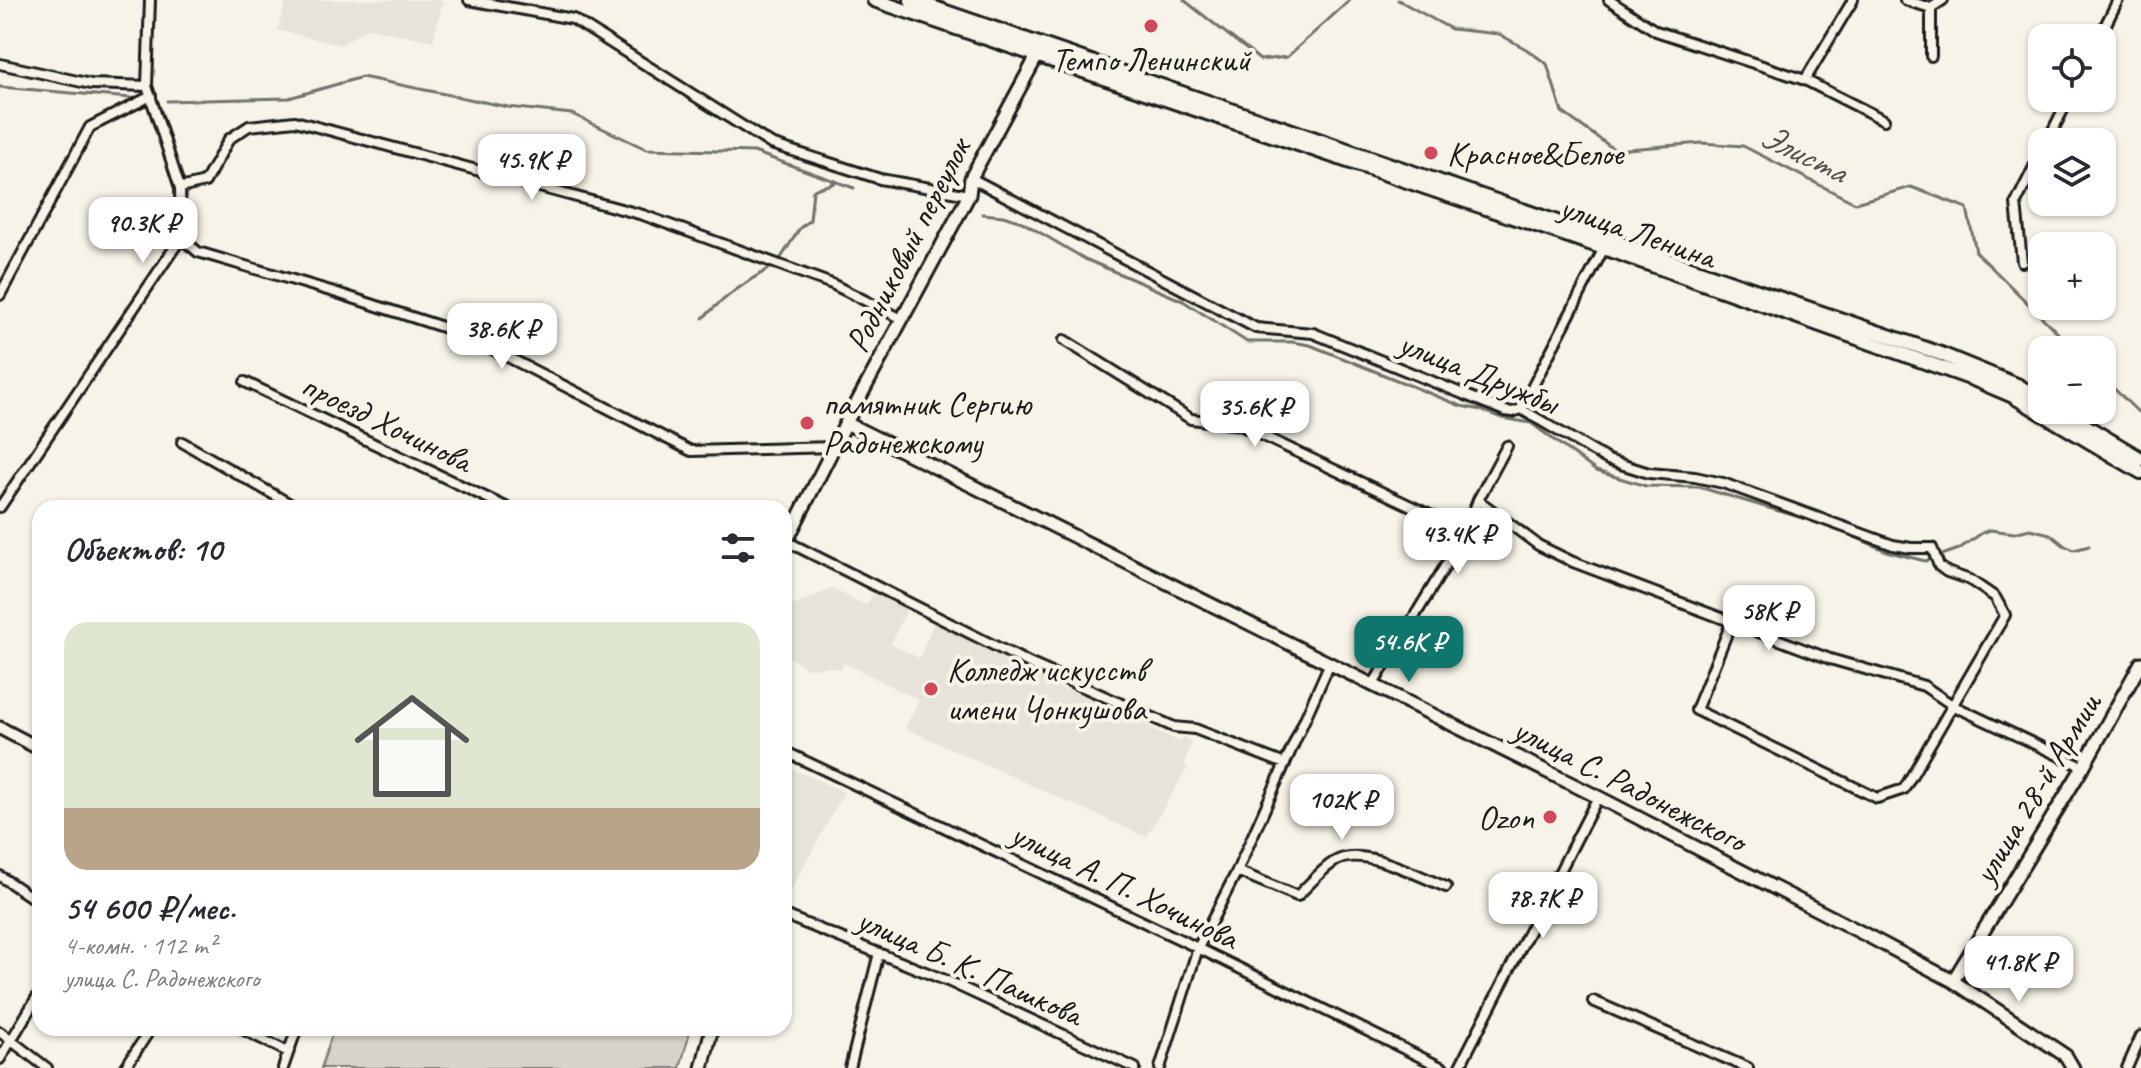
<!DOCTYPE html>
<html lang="ru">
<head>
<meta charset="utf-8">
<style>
	body { margin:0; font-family:Caveat,sans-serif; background:#f7f7f7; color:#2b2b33; height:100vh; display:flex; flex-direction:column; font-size:30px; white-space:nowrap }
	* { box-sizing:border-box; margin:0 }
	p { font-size:26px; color:#7c7c81 }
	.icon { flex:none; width:44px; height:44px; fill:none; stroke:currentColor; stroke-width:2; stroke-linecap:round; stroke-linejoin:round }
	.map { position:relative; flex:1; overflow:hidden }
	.panel { position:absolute; left:32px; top:500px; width:760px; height:536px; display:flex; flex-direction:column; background:#fff; border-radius:24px; box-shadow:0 2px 6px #0004 }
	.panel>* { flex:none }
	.tools { position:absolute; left:2028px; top:24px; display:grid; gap:16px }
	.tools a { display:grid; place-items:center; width:88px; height:88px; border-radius:16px; background:#fff; box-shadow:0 2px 6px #0004; font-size:40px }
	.price { position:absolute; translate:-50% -68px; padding:0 18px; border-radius:16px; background:#fff; color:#222; font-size:26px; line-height:52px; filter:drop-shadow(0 2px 4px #0008) }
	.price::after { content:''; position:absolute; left:50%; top:48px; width:24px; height:18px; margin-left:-12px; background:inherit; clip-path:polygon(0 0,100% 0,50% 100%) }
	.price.selected { background:#0f766e; color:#fff }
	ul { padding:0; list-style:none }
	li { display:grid; align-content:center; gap:16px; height:424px; padding:0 32px }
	li span { display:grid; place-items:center; height:248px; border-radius:24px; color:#555 }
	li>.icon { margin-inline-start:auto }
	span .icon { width:144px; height:144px; fill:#fffc; stroke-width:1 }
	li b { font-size:34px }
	h2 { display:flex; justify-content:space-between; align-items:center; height:96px; padding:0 32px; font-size:34px }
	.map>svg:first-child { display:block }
	.built { fill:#e6e3d9 }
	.green { fill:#d7d3cb; stroke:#7a7874; stroke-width:2 }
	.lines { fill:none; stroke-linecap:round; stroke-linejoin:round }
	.stream { stroke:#72716c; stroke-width:3 }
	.street-casing { stroke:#1c1c1c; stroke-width:14 }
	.secondary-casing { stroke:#1c1c1c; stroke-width:17 }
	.primary-casing { stroke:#1c1c1c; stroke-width:18 }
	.street { stroke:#f7f3e8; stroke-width:8 }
	.secondary { stroke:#f7f3e8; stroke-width:11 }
	.primary { stroke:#f7f3e8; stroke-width:12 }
	.poi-dot { fill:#d1495b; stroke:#f7f3e8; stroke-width:3 }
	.labels { text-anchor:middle; stroke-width:8; stroke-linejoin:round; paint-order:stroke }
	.poi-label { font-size:34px; fill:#1c1c1c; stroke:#f7f3e8; text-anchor:start }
	.street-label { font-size:34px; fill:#1c1c1c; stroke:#f7f3e8 }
	.water-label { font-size:36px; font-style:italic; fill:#565452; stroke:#f7f3e8 }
</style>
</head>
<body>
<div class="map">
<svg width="2141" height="1068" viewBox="0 0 2141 1068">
	<rect width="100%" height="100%" fill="#f7f3e8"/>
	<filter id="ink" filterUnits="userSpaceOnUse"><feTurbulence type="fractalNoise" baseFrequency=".0125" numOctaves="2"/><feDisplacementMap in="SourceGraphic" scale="16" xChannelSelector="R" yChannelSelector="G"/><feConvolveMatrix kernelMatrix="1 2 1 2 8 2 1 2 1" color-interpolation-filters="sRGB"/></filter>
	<g filter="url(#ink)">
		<!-- built -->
		<path class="built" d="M287 0H443L433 41 368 28 340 45 277 30Z
			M832 588 866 605 874 593 908 606 891 644 919 658 935 620 1014 660 1061 681 1058 687 1067 691 1071 686 1179 742 1183 737 1192 742 1184 763 1188 767 1146 837 905 728 919 700 844 663 840 669 830 667 807 668 785 655 784 601 795 605Z
			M784 765 844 792 791 890 784 886Z"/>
		<!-- green -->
		<path class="green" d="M334 1028H691L680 1068H321Z"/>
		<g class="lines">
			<!-- stream -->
			<path class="stream" d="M1184 0 1260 60 1287 57 1350 0
				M1398 0 1451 29 1499 34 1526 49 1547 64 1562 112 1615 150 1702 143 1743 146 1855 203 1911 187 1967 208 1976 252 2075 350
				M0 87 131 98
				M167 101 289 98 362 77 508 107 572 114 646 149 754 152 854 188
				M982 214 1003 216 1022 222 1085 259 1183 301 1247 342H1292L1310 345 1461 406 1481 410 1502 418 1531 423 1596 471 1646 486 1699 487 1832 527 1886 551 1925 561 1959 549 1982 533 1990 530 2014 533 2030 529 2050 534 2065 546 2074 550 2089 546
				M779 261 800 228 810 220 813 191C820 185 828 187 836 182
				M703 318C724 297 748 280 774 266
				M2102 377 2138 412"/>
			<!-- street casing -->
			<g class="street-casing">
				<path id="street" d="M469 0 573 19 771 144 880 179 969 195
					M1609 0 1656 31 1805 80 1884 120
					M1905 0 1931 8 1943 0
					M2099 38 2118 0
					M1931 56V8
					M0 64 91 84 147 86
					M1805 80 1853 0
					M2047 142 2069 98
					M971 178 1256 328 1313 333 1505 411 1513 412 1521 409 1608 460 1649 473 1695 477 1723 483 1893 545 1911 548H1932L1939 566 1947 572 1970 580 1995 597 2005 615 1904 789 1877 798 1696 710 1732 621
					M180 188 205 182 229 139 249 126 295 121 643 215 832 284 902 319
					M181 238 198 252 334 292 461 333 691 451 833 447
					M2022 262 2016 203 2042 151
					M0 295 90 127 151 96
					M1064 340 1191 419 1240 425 1466 532
					M245 382 508 508
					M1521 409 1604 248
					M182 442 297 508
					M1478 500 1538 545 1573 562 1830 659 1924 686 1952 705 2083 767
					M0 507 181 238 180 188 147 86 150 0
					M786 541 1031 664 1174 727 1195 729 1285 764
					M1372 686 1466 532 1478 500 1507 446
					M784 751 1198 948 1443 1068
					M1237 871 1297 896C1309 885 1321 870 1334 862 1361 844 1418 876 1446 887
					M0 876 40 903
					M784 915 950 982 1135 1068
					M1593 1001 1748 1068
					M240 1028 288 1052
					M0 1032 47 1068
					M0 1059 40 992
					M125 1068 151 1028
					M283 1068 297 1028
					M850 1068 879 953
					M1160 1068 1198 948 1237 871 1329 665
					M1459 1068 1598 797
					M2127 1068 2141 1036"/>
			</g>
			<!-- secondary casing -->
			<g class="secondary-casing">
				<path id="secondary" d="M846 423 1598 797 1868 936 1953 981 2066 1056 2073 1068
					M784 546 846 423 969 195 971 178 1037 56
					M0 728 40 749
					M1953 981 2083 767 2141 663
					M702 1068 712 1028"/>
			</g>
			<!-- primary casing -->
			<g class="primary-casing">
				<path id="primary" d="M874 0 1604 248 1973 379 2013 396 2141 472
					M911 0 1941 354 2017 385 2042 400
					M2059 410 2141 459"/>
			</g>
			<!-- street -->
			<use href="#street" class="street"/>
			<!-- secondary -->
			<use href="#secondary" class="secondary"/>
			<!-- primary -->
			<use href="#primary" class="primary"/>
		</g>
	</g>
	<!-- markers -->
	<g class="poi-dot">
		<circle cx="1151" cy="26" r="8"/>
		<circle cx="1431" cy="153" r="8"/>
		<circle cx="807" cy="423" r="8"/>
		<circle cx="931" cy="689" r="8"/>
		<circle cx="1550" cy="817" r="8"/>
	</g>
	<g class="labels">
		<!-- poi labels -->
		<g class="poi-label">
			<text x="1151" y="71" text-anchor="middle">Темпо Ленинский</text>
			<text x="1447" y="165">Красное&amp;Белое</text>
			<text x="823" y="415">памятник Сергию<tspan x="823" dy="39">Радонежскому</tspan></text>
			<text x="947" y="681">Колледж искусств<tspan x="947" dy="39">имени Чонкушова</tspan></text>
			<text x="1534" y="829" text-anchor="end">Ozon</text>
		</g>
		<!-- street labels -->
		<g class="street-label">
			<text transform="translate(1638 231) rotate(19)" y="12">улица Ленина</text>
			<text transform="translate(907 245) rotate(-63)" y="12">Родниковый переулок</text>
			<text transform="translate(1479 372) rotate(22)" y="12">улица Дружбы</text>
			<text transform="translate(387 422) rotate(26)" y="12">проезд Хочинова</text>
			<text transform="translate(1630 784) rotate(27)" y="12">улица С. Радонежского</text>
			<text transform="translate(2036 788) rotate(-59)" y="12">улица 28-й Армии</text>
			<text transform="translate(1125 885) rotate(26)" y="12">улица А. П. Хочинова</text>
			<text transform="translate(970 966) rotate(24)" y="12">улица Б. К. Пашкова</text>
		</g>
		<!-- water labels -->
		<g class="water-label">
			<text transform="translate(1804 152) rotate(26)" y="13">Элиста</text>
		</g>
	</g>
</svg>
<div class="tools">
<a><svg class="icon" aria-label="locate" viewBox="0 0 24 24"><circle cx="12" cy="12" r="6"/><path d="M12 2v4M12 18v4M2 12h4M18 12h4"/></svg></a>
<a><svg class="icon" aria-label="layers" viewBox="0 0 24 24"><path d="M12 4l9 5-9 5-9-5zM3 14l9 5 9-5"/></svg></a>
<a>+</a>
<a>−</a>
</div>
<b class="price" style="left:532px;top:202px">45.9K ₽</b>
<b class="price" style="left:143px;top:265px">90.3K ₽</b>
<b class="price" style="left:502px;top:371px">38.6K ₽</b>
<b class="price" style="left:1255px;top:449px">35.6K ₽</b>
<b class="price" style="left:1458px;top:576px">43.4K ₽</b>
<b class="price" style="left:1769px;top:653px">58K ₽</b>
<b class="price selected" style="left:1409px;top:684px">54.6K ₽</b>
<b class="price" style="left:1342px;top:842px">102K ₽</b>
<b class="price" style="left:1543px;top:940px">78.7K ₽</b>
<b class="price" style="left:2019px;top:1004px">41.8K ₽</b>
<section class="panel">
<h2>Объектов: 10<svg class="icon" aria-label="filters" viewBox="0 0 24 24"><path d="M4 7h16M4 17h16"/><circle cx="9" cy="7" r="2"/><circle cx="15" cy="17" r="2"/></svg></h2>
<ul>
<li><span style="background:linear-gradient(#dfe7d0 75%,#b9a48a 0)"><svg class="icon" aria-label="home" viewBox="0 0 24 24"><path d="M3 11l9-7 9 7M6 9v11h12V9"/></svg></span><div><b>54 600 ₽/мес.</b><p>4-комн. · 112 m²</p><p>улица С. Радонежского</p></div></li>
</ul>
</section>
</div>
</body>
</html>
